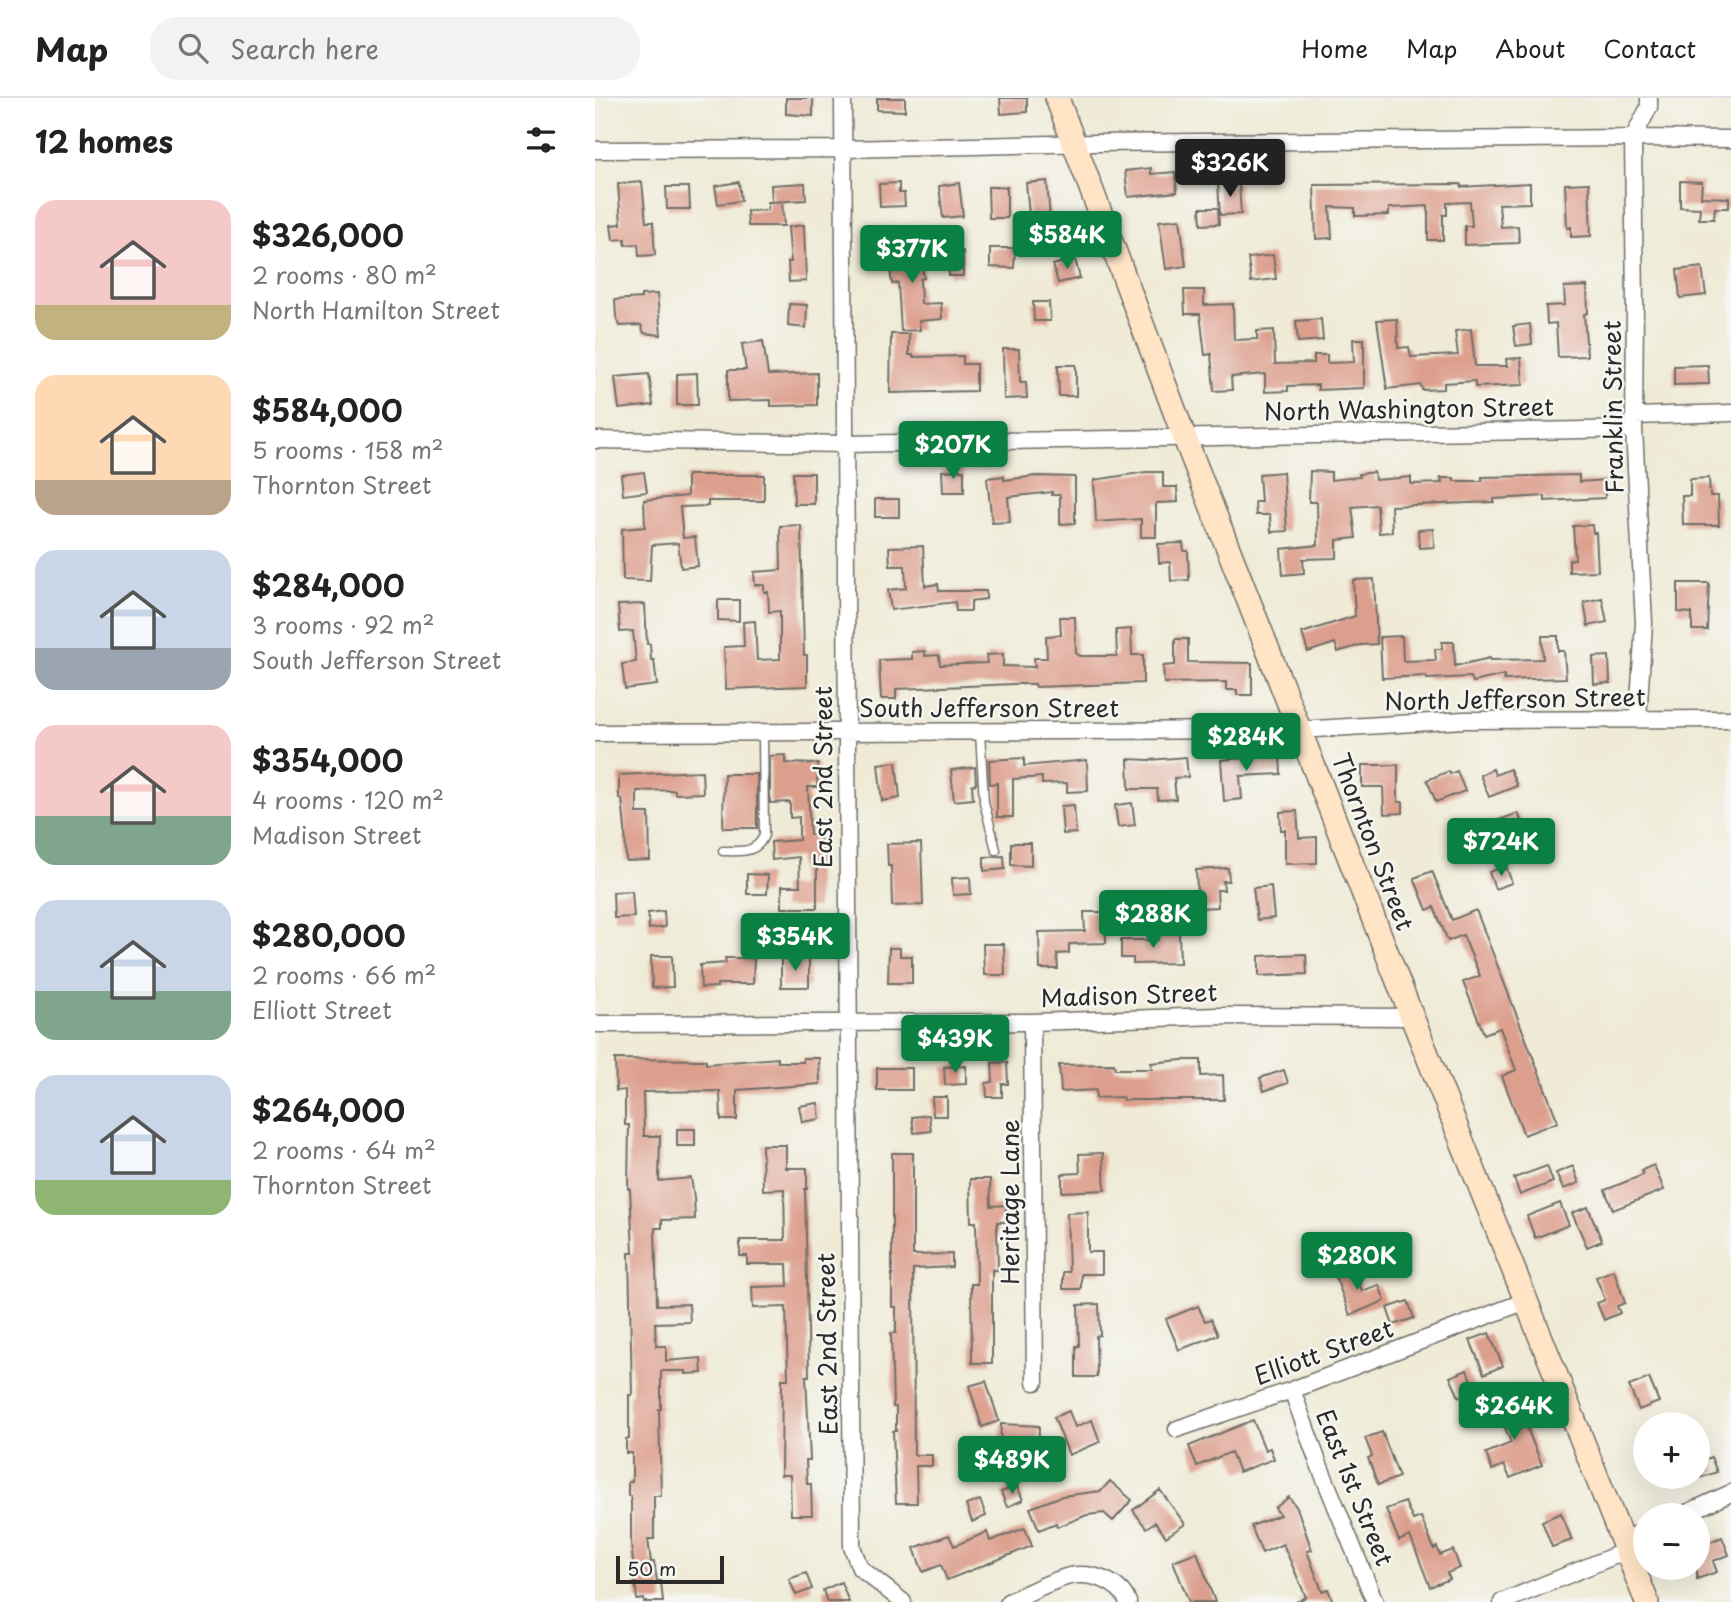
<!DOCTYPE html>
<html lang="en">
<head>
<meta charset="utf-8">
<style>
	body { margin:0; font-family:"Playpen Sans",sans-serif; background:#f2f2f2; color:#222; height:100vh; display:flex; flex-direction:column; font-size:26px; white-space:nowrap }
	* { box-sizing:border-box; margin:0 }
	p { font-size:23px; color:#767676 }
	.icon { flex:none; width:38px; height:38px; fill:none; stroke:currentColor; stroke-width:2; stroke-linecap:round; stroke-linejoin:round }
	.map { position:relative; flex:1; overflow:hidden }
	.side { display:flex; flex-direction:column; background:#fff; width:595px }
	.side>* { flex:none }
	.tools { position:absolute; left:1038px; top:1314px; display:grid; gap:14px }
	.tools a { display:grid; place-items:center; width:77px; height:77px; border-radius:50%; background:#fff; box-shadow:0 7px 28px #0002; font-size:35px }
	.scale { position:absolute; left:21px; bottom:18px; width:108px; box-sizing:border-box; padding-left:7px; border:4px solid #2b2b2b; border-top:0; font-size:19px; line-height:24px; white-space:nowrap; color:#2b2b2b; -webkit-text-stroke:5px #f6f6f2; paint-order:stroke }
	.price { position:absolute; translate:-50% -60px; padding:0 16px; border-radius:7px; background:#0b8043; color:#fff; font-size:23px; line-height:46px; filter:drop-shadow(0 2px 4px #0008) }
	.price::after { content:''; position:absolute; left:50%; top:42px; width:21px; height:16px; margin-left:-10px; background:inherit; clip-path:polygon(0 0,100% 0,50% 100%) }
	.price.current { background:#222; color:#fff }
	ul { padding:0; list-style:none }
	li { display:flex; align-items:center; gap:21px; height:175px; padding:0 35px }
	li span { display:grid; place-items:center; flex:none; width:196px; height:140px; border-radius:21px; color:#555 }
	li>.icon { margin-inline-start:auto }
	span .icon { width:84px; height:84px; fill:#fffc; stroke-width:1 }
	li b { font-size:30px }
	h2 { display:flex; justify-content:space-between; align-items:center; height:84px; padding:0 35px; font-size:30px }
	header { display:flex; align-items:center; gap:42px; box-sizing:border-box; height:98px; padding:0 35px; background:#fff; border-bottom:2px solid #e0e0e0 }
	header strong { font-size:33px }
	nav { display:flex; gap:38px; margin-inline-start:auto; font-size:24px }
	.search { width:490px; height:63px; background:#f2f2f2; display:flex; align-items:center; gap:18px; box-sizing:border-box; padding:0 24px; border-radius:28px; color:#767676; font-size:26px }
	main { display:flex; flex:1; min-height:0 }
	.map>svg:first-child { display:block }
	.building { fill:#dd9f8d }
	.lines { fill:none; stroke-linecap:round; stroke-linejoin:round }
	.lane-casing { stroke:#706e67; stroke-width:11 }
	.street-casing { stroke:#706e67; stroke-width:19 }
	.secondary-casing { stroke:#706e67; stroke-width:26 }
	.lane { stroke:#fff; stroke-width:8 }
	.street { stroke:#fff; stroke-width:16 }
	.secondary { stroke:#ffe4c6; stroke-width:23 }
	.labels { text-anchor:middle; stroke-width:5; stroke-linejoin:round; paint-order:stroke }
	.street-label { font-size:24px; fill:#2b2b2b; stroke:#f6f6f2 }
</style>
</head>
<body>
<header>
<strong>Map</strong>
<div class="search"><svg class="icon" aria-label="search" viewBox="0 0 24 24"><circle cx="10" cy="10" r="6"/><path d="M15 15l6 6"/></svg>Search here</div>
<nav><a>Home</a><a>Map</a><a>About</a><a>Contact</a></nav>
</header>
<main>
<section class="side">
<h2>12 homes<svg class="icon" aria-label="filters" viewBox="0 0 24 24"><path d="M4 7h16M4 17h16"/><circle cx="9" cy="7" r="2"/><circle cx="15" cy="17" r="2"/></svg></h2>
<ul>
<li><span style="background:linear-gradient(#f6c9c9 75%,#c2b280 0)"><svg class="icon" aria-label="home" viewBox="0 0 24 24"><path d="M3 11l9-7 9 7M6 9v11h12V9"/></svg></span><div><b>$326,000</b><p>2 rooms · 80 m²</p><p>North Hamilton Street</p></div></li>
<li><span style="background:linear-gradient(#ffd9b3 75%,#b9a48a 0)"><svg class="icon" aria-label="home" viewBox="0 0 24 24"><path d="M3 11l9-7 9 7M6 9v11h12V9"/></svg></span><div><b>$584,000</b><p>5 rooms · 158 m²</p><p>Thornton Street</p></div></li>
<li><span style="background:linear-gradient(#c9d6e8 70%,#9aa5b1 0)"><svg class="icon" aria-label="home" viewBox="0 0 24 24"><path d="M3 11l9-7 9 7M6 9v11h12V9"/></svg></span><div><b>$284,000</b><p>3 rooms · 92 m²</p><p>South Jefferson Street</p></div></li>
<li><span style="background:linear-gradient(#f6c9c9 65%,#7fa58c 0)"><svg class="icon" aria-label="home" viewBox="0 0 24 24"><path d="M3 11l9-7 9 7M6 9v11h12V9"/></svg></span><div><b>$354,000</b><p>4 rooms · 120 m²</p><p>Madison Street</p></div></li>
<li><span style="background:linear-gradient(#c9d6e8 65%,#7fa58c 0)"><svg class="icon" aria-label="home" viewBox="0 0 24 24"><path d="M3 11l9-7 9 7M6 9v11h12V9"/></svg></span><div><b>$280,000</b><p>2 rooms · 66 m²</p><p>Elliott Street</p></div></li>
<li><span style="background:linear-gradient(#c9d6e8 75%,#8fb573 0)"><svg class="icon" aria-label="home" viewBox="0 0 24 24"><path d="M3 11l9-7 9 7M6 9v11h12V9"/></svg></span><div><b>$264,000</b><p>2 rooms · 64 m²</p><p>Thornton Street</p></div></li>
</ul>
</section>
<div class="map">
<svg width="1136" height="1504" viewBox="0 0 1136 1504">
	<rect width="100%" height="100%" fill="#f6f6f2"/>
	<filter id="ink" filterUnits="userSpaceOnUse"><feTurbulence type="fractalNoise" baseFrequency=".0143" numOctaves="2"/><feDisplacementMap in="SourceGraphic" scale="14" xChannelSelector="R" yChannelSelector="G"/><feConvolveMatrix kernelMatrix="1 2 1 2 8 2 1 2 1" color-interpolation-filters="sRGB"/></filter>
	<filter id="wash" filterUnits="userSpaceOnUse"><feTurbulence type="fractalNoise" baseFrequency=".00686" numOctaves="4" result="noise"/><feDisplacementMap in="SourceGraphic" scale="28" xChannelSelector="R" yChannelSelector="G"/><feGaussianBlur stdDeviation="1.57" result="paint"/><feColorMatrix in="noise" values="0 0 0 0 0 0 0 0 0 0 0 0 0 0 0 0 0 1.4 0 .05"/><feComposite in="paint" operator="in"/></filter>
	<g filter="url(#wash)">
		<rect width="100%" height="100%" fill="#efebd7"/>
		<g id="blocks">
			<!-- building -->
			<path class="building" d="M191 0H218V18L191 16Z
				M282 0H310V13L282 12Z
				M405 0H432V14L406 16Z
				M556 70V76L580 74 582 94 533 99 530 73Z
				M452 83 455 120H465L467 139 443 141 442 125 435 126 431 85Z
				M1085 83 1107 84 1106 99 1134 100V110H1120L1119 121H1104L1105 110 1085 109Z
				M47 84 51 124H58L60 157 44 158 43 146 30 147V141L18 142 16 127 26 126 23 86Z
				M144 84 146 103 123 106 120 88Z
				M210 85 211 102 177 104 176 87Z
				M304 85V95H309L310 108 285 109 284 86Z
				M364 85 368 118 348 120 344 88Z
				M644 85 646 116 625 117 623 86Z
				M935 85V105L904 106 906 129 923 128 924 145 870 147V128H877L875 104 852 105V117H848V142H833V108L794 110V117L760 118V110L735 109 737 140 721 141 719 87 866 86V89Z
				M994 85 996 138 976 139V129L972 130 970 86Z
				M71 89H94L95 111H72Z
				M393 89H412V120H394Z
				M173 104H187L189 128H153L152 113 173 112Z
				M605 110H623L624 126 606 127Z
				M585 121 591 168 571 171 564 123Z
				M209 127 211 183 194 184 193 164H196L193 129Z
				M328 132 329 146 324 147 329 180 325 181 326 206 346 205 347 221 324 223 325 232 306 233 303 185 297 186 293 158 312 155 311 134Z
				M395 150H420L419 170 395 169Z
				M368 153V178H354L353 154Z
				M678 157 681 181 656 184 653 160Z
				M480 161 485 180 463 185 458 167Z
				M1107 169 1111 197 1085 200 1082 172Z
				M992 188 993 215 989 216 992 258 963 259 961 225 952 226 951 208 970 207 969 189Z
				M589 192H609V207L638 206 639 242 662 241V233L679 232 680 266 719 265V257H732V265L759 264 758 241H769V290L723 292V287L693 288V293L670 294V276L636 279 637 292 619 293 616 256 610 257 605 216H590Z
				M62 196 66 237 49 235 46 227 25 228 21 218 20 202 46 200V197Z
				M438 204H454L455 223H439Z
				M194 206 212 207 211 230 193 228Z
				M726 221 728 242 703 244 701 223Z
				M802 221 803 250 814 249 816 259 863 257 860 233 876 231 880 268H912L911 261 926 260 928 287 880 289V283L849 285V291L827 292 826 287 792 291 782 222Z
				M935 226 937 246 921 248 918 228Z
				M296 236H314V257H318V259L368 258V266H381V293L295 295Z
				M168 243 173 277 222 275V307L176 308V302L133 303V272H151L147 246Z
				M408 251H424L425 284H431L432 300 409 301Z
				M463 267H481V298H464Z
				M1113 267 1114 286 1079 287V268Z
				M102 275 103 307H82V276Z
				M54 276 58 307 24 311 20 279Z
				M369 372V394H348L347 373Z
				M715 373 736 374V382L765 379 764 376 779 374 780 382 816 379V386L847 385 846 380H859V383H887V379L984 377V384L1010 382V400L950 403V398L899 401V404L796 408 797 434 784 435 782 407 757 409 761 440 742 442V460L708 461 709 475 688 477 686 451 723 447 722 404H714Z
				M49 374 52 394 28 397 26 377Z
				M551 374H568V389H582L583 404 561 405V439H546V421L501 424 499 382Z
				M688 374 692 433 676 434 675 417H661L660 404H666L664 376Z
				M198 375H219V406H199Z
				M92 377H169V403H113V408L85 409 88 440 100 439 103 468 86 470 83 445 57 447 55 483 28 482 27 431 50 429 49 402 92 398Z
				M409 378V382L441 378 480 379V425L465 426V397H457V394L413 399 415 424 397 425 392 380Z
				M1114 380 1115 398H1123L1124 427H1088L1087 398H1095V381Z
				M280 401H304V419H280Z
				M206 427 209 557H212V588L131 591 129 549 149 548 148 524 160 523 162 562 185 561V513L174 514 173 494H169V487H160L159 474 186 472 185 428Z
				M997 427 998 435H1001L1003 473 974 474V462L980 461 978 428Z
				M838 431 839 449 824 450 823 432Z
				M588 445 589 453H593L594 482 576 483 575 464 564 465 563 446Z
				M328 448 330 488 343 486 344 493H391V501L376 503V513H361L360 504 296 512 293 492 311 490 310 468H295L294 449Z
				M779 481 782 546 765 547 743 554 740 545 713 554 707 535 760 518 758 482Z
				M1083 485H1114L1112 532H1097V515L1083 514Z
				M1007 500 1012 524 993 528 989 504Z
				M123 502H144V523L123 522Z
				M50 506 52 546H55L56 562H59L62 587 30 591 27 566 41 564 38 533 25 534 23 507Z
				M465 519H480L481 556 486 558H522L521 532 536 531 537 557H548V585L441 589 440 586H419L301 591V601H286L284 562 317 561V554L330 553V558L344 557 345 567 392 565 391 557 408 556V568L440 569 439 560H452L451 538 466 537Z
				M807 538 808 563 841 562 840 551H847V544H859L860 568 895 560V562L948 561 947 538H963V553H969L971 580 909 582V577L878 584 876 579 832 581 831 578 787 580 785 539Z
				M580 541H593V564L657 565V597H642V592H631V584L569 585 568 568 580 567Z
				M1014 558 1015 585 999 586 998 559Z
				M191 657V665L223 666 222 689H213L215 737H225V768H222V810H187V788H205L204 759 177 762 176 744 204 742V719L195 720V704L175 705V658Z
				M685 657 686 676 645 678 647 701 629 703 626 662Z
				M591 659 593 679 579 680 581 701 563 702 562 691H534L533 661 554 662Z
				M429 660V668L492 662 493 693 472 694V685L447 686V679L418 681V719H402V685L395 686 394 662Z
				M301 664 305 700 287 703 283 666Z
				M767 667H803V704H808V715L789 716 788 689H767Z
				M380 669 381 686 377 687 378 701 359 703 356 672Z
				M898 671 900 677 915 671 922 688 894 699 885 677Z
				M107 673 108 695 80 696V692L42 693V715H54L55 762 31 763 30 731 27 701H24V677Z
				M854 673 855 676 862 673 870 693 841 704 832 682Z
				M129 676H162V730H128Z
				M537 705 540 727 523 729 520 707Z
				M479 707 481 735 468 736 466 708Z
				M702 713 704 740 722 739V765L690 766V732H686L685 714Z
				M923 715 932 737 909 746 901 723Z
				M326 745 328 807 297 808 296 768H293L292 746Z
				M416 745H436V768L416 767Z
				M409 758 410 771 389 773V759Z
				M911 768 917 785 900 791 894 774Z
				M633 770 634 783H628L629 792H622L623 809 603 810 601 772Z
				M837 773 857 822 881 812 963 1024 929 1037 907 978 921 972 905 930 889 936 868 884 885 878 873 849 868 837 853 843 839 809 832 812 819 780Z
				M152 776 173 777 172 796H152Z
				M375 779 376 796 358 797 357 780Z
				M676 788 679 820 662 822 658 790Z
				M37 793 39 819 19 820 18 794Z
				M69 813 70 829 54 831 53 815Z
				M489 814H510L511 845 474 846V855L462 856 463 871H445L444 834 490 833Z
				M563 834H584L585 865 538 866V860H526V842H563Z
				M388 846H409L410 877H389Z
				M294 850H305V858H317V885H293Z
				M711 856 712 876 664 878V858Z
				M56 858H77L78 889 57 890Z
				M130 860H159L158 886H122V889L106 890 105 867 131 865Z
				M186 861H214V889H186Z
				M183 960V964H208V960H224L225 986 142 992V1022H126L125 993 48 994 49 1038H65L64 1083 96 1080 99 1099 100 1121 67 1122V1130H60L62 1207 94 1206 95 1224 60 1225 61 1248H71V1263L106 1260 107 1275 91 1276V1273H66V1311H64L66 1398H59V1441H53L56 1464H59L62 1483H66L68 1504H49V1501L42 1502 36 1446V1398H33V1384H37V1355H31V1341H34V1297H37L34 1155H38L35 1091H33L34 1027H30V992L21 993 20 961 111 962V966Z
				M587 962H606V978L628 977 629 1002H528L527 999 501 1000V992L466 994 464 967 519 966 520 971H557L556 965Z
				M412 964 413 986H407V999H392L391 985 398 984 397 965Z
				M371 968V986L350 987 349 969Z
				M282 970H317V992H282Z
				M689 972 693 985 669 993 665 980Z
				M337 999H352V1018H338Z
				M223 1005 225 1021 207 1024 204 1008Z
				M334 1017 336 1033 319 1035 317 1019Z
				M82 1031H100V1048H82Z
				M167 1047H191V1070H212V1091H210L214 1278H211L215 1362H211L212 1386H216L217 1417H196L195 1377H186L187 1281H193L191 1209 158 1210 157 1189 193 1188 192 1166H152V1158H145V1142H190L189 1091 168 1092Z
				M297 1055H318V1157L357 1156V1169L318 1171 319 1357H337V1368H321L322 1405H301L298 1333H301V1309H298L296 1235H301V1209H297Z
				M508 1055 510 1092 467 1094V1076L485 1075 484 1056Z
				M1059 1067 1069 1092 1018 1112 1010 1092 1048 1077 1047 1072Z
				M952 1068 958 1084 925 1097 919 1080Z
				M978 1068 984 1085 968 1091 961 1075Z
				M375 1081H395L396 1108 411 1107V1124H402L403 1172H397V1265H377L376 1186H382L381 1124H376Z
				M965 1105 974 1127 940 1140 932 1118Z
				M993 1109 1007 1143 992 1149 977 1115Z
				M493 1114V1154H507V1176H486V1191H468V1174H474L472 1115Z
				M758 1168 767 1193 784 1187 790 1203 755 1217 739 1175Z
				M1019 1172 1030 1205 1022 1208 1025 1215 1009 1222 1002 1205 1010 1202 1001 1179Z
				M813 1203 819 1220 798 1227 792 1210Z
				M504 1206 505 1237 501 1238 502 1279H481V1248H484L483 1207Z
				M603 1208 610 1223 616 1221 623 1237 584 1252 571 1221Z
				M894 1235 908 1268 889 1276 875 1242Z
				M872 1272 880 1292 864 1299 855 1279Z
				M1054 1280 1064 1304 1044 1312 1034 1288Z
				M391 1283 404 1323 387 1329 374 1288Z
				M911 1297 915 1305 921 1303 947 1367 915 1380 909 1367 897 1372 891 1355 916 1345 899 1302Z
				M474 1313 480 1329 497 1322 505 1344 474 1357 459 1319Z
				M658 1322 670 1352 675 1350 679 1361 644 1374 636 1354 602 1368 594 1348Z
				M406 1326 444 1328 443 1360 423 1359 424 1351 405 1350Z
				M787 1334 804 1379 783 1387 773 1360 777 1358 770 1340Z
				M1116 1359 1122 1374 1105 1380 1102 1364Z
				M515 1383 537 1402 518 1423 509 1415 492 1417 462 1429 461 1425 444 1432 435 1410 467 1398 506 1393Z
				M422 1388 428 1402 412 1409 406 1394Z
				M565 1392 590 1426 571 1439 560 1424 551 1430 538 1412Z
				M694 1399 702 1410 717 1452 712 1453 727 1493 733 1491 738 1504H701L711 1499 688 1446 667 1455 656 1428 685 1417 680 1410Z
				M385 1402 391 1418 377 1424 371 1407Z
				M810 1404 818 1422 826 1419 839 1451 842 1449 845 1457 858 1452 865 1470 852 1475 855 1481 835 1489 815 1438 804 1443 791 1411Z
				M966 1415 977 1442 957 1449 947 1423Z
				M430 1430 437 1448 352 1482 346 1467 328 1474 319 1450 354 1437 359 1448 392 1434 395 1443Z
				M1127 1439 1134 1457 1118 1463 1122 1474 1102 1481V1449Z
				M602 1454 612 1482 620 1504H594L578 1463Z
				M211 1475 217 1491 201 1497 194 1481Z
				M246 1484 254 1504H232L228 1492Z"/>
		</g>
	</g>
	<g filter="url(#ink)">
		<use href="#blocks" fill-opacity="0" stroke="#706e67" stroke-width="2"/>
		<g class="lines">
			<!-- lane casing -->
			<g class="lane-casing">
				<path id="lane" d="M385 634 389 704 401 752
					M128 753C145 753 162 756 169 737L168 635"/>
			</g>
			<!-- street casing -->
			<g class="street-casing">
				<path id="street" d="M248 0 257 1449 265 1470 308 1504
					M0 52 249 51 500 45 1038 40 1136 41
					M1039 318 1136 315
					M0 342 251 346 1039 331
					M1043 621 1049 525 1039 331 1040 207 1038 40 1054 9V0
					M0 635 704 632 869 622 1136 621
					M437 924 440 1284
					M0 926 437 924 623 918 817 919
					M697 1292 723 1364 780 1504
					M582 1331 697 1292 931 1203
					M1085 1418 1136 1395
					M1027 1443 1050 1433
					M413 1504C432 1496 454 1483 475 1478 497 1474 524 1483 533 1504
					M907 1504 1031 1453"/>
			</g>
			<!-- secondary casing -->
			<g class="secondary-casing">
				<path id="secondary" d="M462 0 589 338 817 919 1052 1504"/>
			</g>
			<!-- lane -->
			<use href="#lane" class="lane"/>
			<!-- street -->
			<use href="#street" class="street"/>
			<!-- secondary -->
			<use href="#secondary" class="secondary"/>
		</g>
	</g>
	<g class="labels">
		<!-- street labels -->
		<g class="street-label">
			<text transform="translate(1019 309) rotate(-91)" y="8">Franklin Street</text>
			<text transform="translate(814 312) rotate(-1)" y="8">North Washington Street</text>
			<text transform="translate(920 602) rotate(-1)" y="8">North Jefferson Street</text>
			<text x="394" y="619">South Jefferson Street</text>
			<text transform="translate(229 679) rotate(-90)" y="8">East 2nd Street</text>
			<text transform="translate(777 744) rotate(69)" y="8">Thornton Street</text>
			<text transform="translate(534 898) rotate(-2)" y="8">Madison Street</text>
			<text transform="translate(416 1104) rotate(-90)" y="8">Heritage Lane</text>
			<text transform="translate(233 1246) rotate(-91)" y="8">East 2nd Street</text>
			<text transform="translate(729 1255) rotate(-20)" y="8">Elliott Street</text>
			<text transform="translate(759 1390) rotate(68)" y="8">East 1st Street</text>
		</g>
	</g>
</svg>
<div class="tools">
<a>+</a>
<a>−</a>
</div>
<div class="scale">50 m</div>
<b class="price current" style="left:635px;top:101px">$326K</b>
<b class="price" style="left:472px;top:173px">$584K</b>
<b class="price" style="left:317px;top:187px">$377K</b>
<b class="price" style="left:358px;top:383px">$207K</b>
<b class="price" style="left:651px;top:675px">$284K</b>
<b class="price" style="left:906px;top:780px">$724K</b>
<b class="price" style="left:558px;top:852px">$288K</b>
<b class="price" style="left:200px;top:875px">$354K</b>
<b class="price" style="left:360px;top:977px">$439K</b>
<b class="price" style="left:762px;top:1194px">$280K</b>
<b class="price" style="left:919px;top:1344px">$264K</b>
<b class="price" style="left:417px;top:1398px">$489K</b>
</div>
</main>
</body>
</html>
